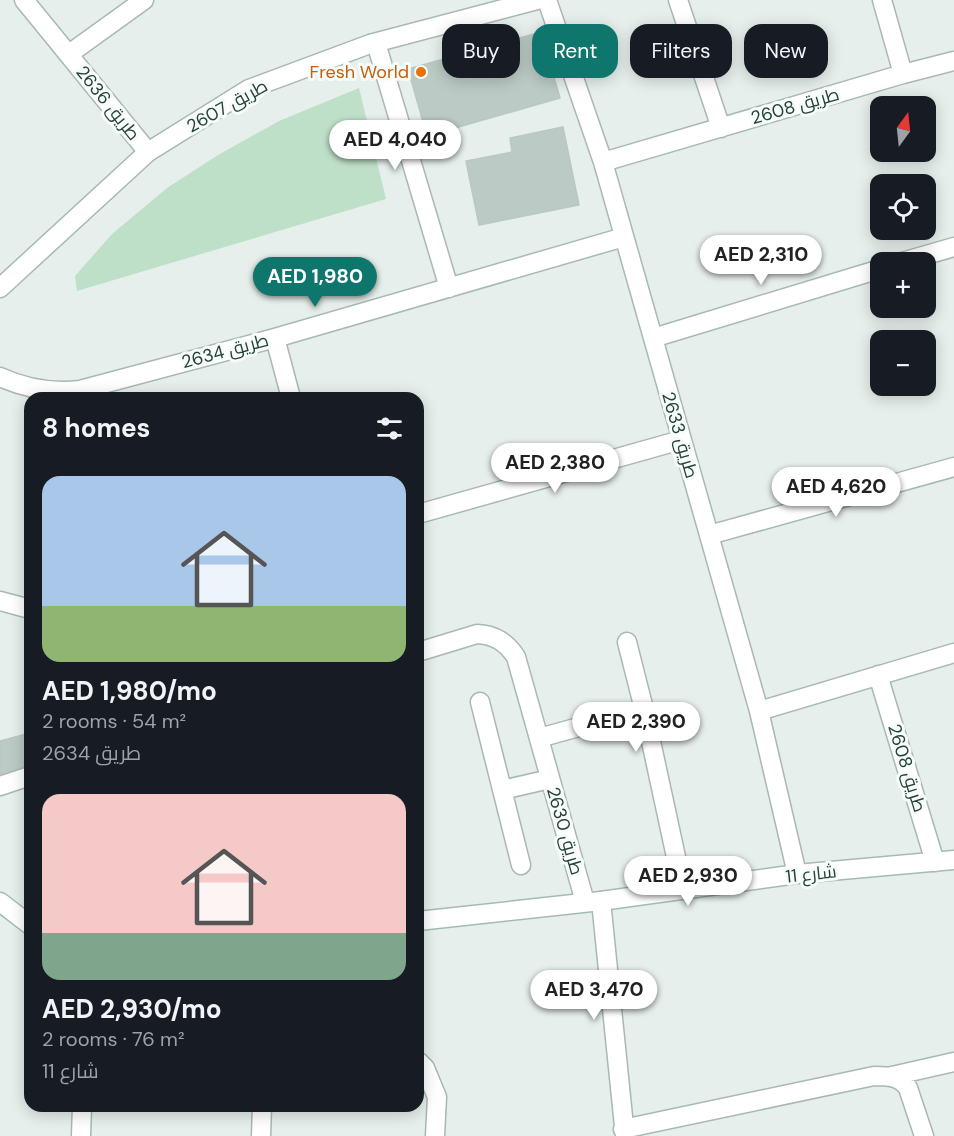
<!DOCTYPE html>
<html lang="en">
<head>
<meta charset="utf-8">
<style>
	body { margin:0; font-family:"DM Sans",Cairo,sans-serif; background:#242831; color:#f1f3f6; height:100vh; display:flex; flex-direction:column; font-size:22px; white-space:nowrap }
	* { box-sizing:border-box; margin:0 }
	p { font-size:20px; color:#9ea1a6 }
	.icon { flex:none; width:33px; height:33px; fill:none; stroke:currentColor; stroke-width:2; stroke-linecap:round; stroke-linejoin:round }
	.map { position:relative; flex:1; overflow:hidden }
	.panel { position:absolute; left:24px; top:392px; width:400px; height:720px; display:flex; flex-direction:column; background:#171b24; border-radius:18px; box-shadow:0 3px 15px #0003 }
	.panel>* { flex:none }
	.banner { position:absolute; left:442px; top:24px; width:422px; height:54px; display:flex; gap:12px }
	.needle { width:39px; rotate:15deg }
	.buttons { position:absolute; left:870px; top:96px; display:grid; gap:12px }
	.buttons a { display:grid; place-items:center; width:66px; height:66px; border-radius:12px; background:#171b24; box-shadow:0 3px 15px #0003; font-size:30px }
	.price { position:absolute; translate:-50% -51px; padding:0 14px; border-radius:21px; background:#fff; color:#222; font-size:20px; line-height:39px; filter:drop-shadow(0 2px 3px #0008) }
	.price::after { content:''; position:absolute; left:50%; top:36px; width:18px; height:14px; margin-left:-9px; background:inherit; clip-path:polygon(0 0,100% 0,50% 100%) }
	.price.current { background:#0f766e; color:#fff }
	ul { padding:0; list-style:none }
	li { display:grid; align-content:center; gap:12px; height:318px; padding:0 18px }
	li span { display:grid; place-items:center; height:186px; border-radius:18px; color:#555 }
	li>.icon { margin-inline-start:auto }
	span .icon { width:108px; height:108px; fill:#fffc; stroke-width:1 }
	li b { font-size:26px }
	h2 { display:flex; justify-content:space-between; align-items:center; height:72px; padding:0 18px; font-size:26px }
	.chip { padding:0 21px; border-radius:18px; background:#171b24; box-shadow:0 3px 15px #0003; font-size:21px; line-height:54px }
	.chip.current { background:#0f766e; color:#fff }
	.map>svg:first-child { display:block }
	.green { fill:#bfe0c8 }
	.building { fill:#bbcac4; stroke:#b8c9c2; stroke-width:1.5 }
	.lines { fill:none; stroke-linecap:round; stroke-linejoin:round }
	.minor-casing { stroke:#a8b8b2; stroke-width:21 }
	.tertiary-casing { stroke:#a8b8b2; stroke-width:21 }
	.secondary-casing { stroke:#a4bbb3; stroke-width:21 }
	.minor { stroke:#fff; stroke-width:18 }
	.tertiary { stroke:#fff; stroke-width:18 }
	.secondary { stroke:#fff; stroke-width:18 }
	.food-dot { fill:#e8710a; stroke:#f7fbf9; stroke-width:2 }
	.labels { text-anchor:middle; stroke-width:6; stroke-linejoin:round; paint-order:stroke }
	.food-label { font-size:18px; fill:#c56008; stroke:#f7fbf9; text-anchor:end }
	.street-label { font-size:18px; fill:#24423a; stroke:#f7fbf9 }
</style>
</head>
<body>
<div class="map">
<svg width="954" height="1136" viewBox="0 0 954 1136">
	<rect width="100%" height="100%" fill="#e6efeb"/>
	<!-- green -->
	<path class="green" d="M359 88 386 199 77 291 75 276 112 234 167 188 218 155 279 121Z"/>
	<!-- building -->
	<path class="building" d="M541 32 560 98 427 136 408 69Z
		M563 127 579 205 479 225 466 161 512 152 510 138Z
		M30 733V770L0 778V741Z"/>
	<g class="lines">
		<!-- minor casing -->
		<g class="minor-casing">
			<path id="minor" d="M24 0 148 152
				M547 0 603 162 759 711 797 874
				M678 0 721 128
				M882 0 903 74
				M376 43 449 288
				M69 54 144 0
				M603 162 903 74 954 61
				M902 262 954 247
				M275 338 291 398
				M653 338 880 269
				M0 377C26 389 52 393 80 390L275 338 624 237
				M418 514 681 440
				M709 535 954 467
				M0 601 30 609
				M627 642 644 709 676 857
				M418 652 477 634C495 635 506 642 516 657L585 902
				M878 675 935 862
				M480 702 521 865
				M759 711 954 653
				M539 738 644 709
				M0 786 30 776
				M502 790 550 779
				M601 901 625 1136
				M418 1061 425 1068 437 1097 435 1136
				M892 1076 954 1062
				M623 1129 874 1076C888 1076 900 1076 908 1088L924 1136
				M81 1136 82 1106
				M261 1136 262 1106"/>
		</g>
		<!-- tertiary casing -->
		<g class="tertiary-casing">
			<path id="tertiary" d="M0 288 148 152 249 89 370 44 537 0"/>
		</g>
		<!-- secondary casing -->
		<g class="secondary-casing">
			<path id="secondary" d="M0 902 30 925
				M418 921 601 901 797 874 954 860"/>
		</g>
		<!-- minor -->
		<use href="#minor" class="minor"/>
		<!-- tertiary -->
		<use href="#tertiary" class="tertiary"/>
		<!-- secondary -->
		<use href="#secondary" class="secondary"/>
	</g>
	<!-- markers -->
	<circle class="food-dot" cx="421" cy="72" r="6"/>
	<g class="labels">
		<!-- food labels -->
		<g class="food-label">
			<text x="409" y="78">Fresh World</text>
		</g>
		<!-- street labels -->
		<g class="street-label">
			<text transform="translate(108 103) rotate(51)" y="6">طريق 2636</text>
			<text transform="translate(227 106) rotate(-29)" y="6">طريق 2607</text>
			<text transform="translate(795 106) rotate(-16)" y="6">طريق 2608</text>
			<text transform="translate(225 351) rotate(-15)" y="6">طريق 2634</text>
			<text transform="translate(680 435) rotate(74)" y="6">طريق 2633</text>
			<text transform="translate(907 768) rotate(73)" y="6">طريق 2608</text>
			<text transform="translate(565 831) rotate(74)" y="6">طريق 2630</text>
			<text transform="translate(811 874) rotate(-6)" y="6">شارع 11</text>
		</g>
	</g>
</svg>
<div class="buttons">
<a><svg class="needle" viewBox="-14 -14 28 28"><path d="M0-13l5 13h-10z" fill="#e53935"/><path d="M0 13l5-13h-10z" fill="#9ea1a6"/></svg></a>
<a><svg class="icon" aria-label="locate" viewBox="0 0 24 24"><circle cx="12" cy="12" r="6"/><path d="M12 2v4M12 18v4M2 12h4M18 12h4"/></svg></a>
<a>+</a>
<a>−</a>
</div>
<b class="price" style="left:395px;top:171px">AED 4,040</b>
<b class="price" style="left:761px;top:286px">AED 2,310</b>
<b class="price current" style="left:315px;top:308px">AED 1,980</b>
<b class="price" style="left:555px;top:494px">AED 2,380</b>
<b class="price" style="left:836px;top:518px">AED 4,620</b>
<b class="price" style="left:636px;top:753px">AED 2,390</b>
<b class="price" style="left:688px;top:907px">AED 2,930</b>
<b class="price" style="left:594px;top:1021px">AED 3,470</b>
<div class="banner">
<a class="chip">Buy</a>
<a class="chip current">Rent</a>
<a class="chip">Filters</a>
<a class="chip">New</a>
</div>
<section class="panel">
<h2>8 homes<svg class="icon" aria-label="filters" viewBox="0 0 24 24"><path d="M4 7h16M4 17h16"/><circle cx="9" cy="7" r="2"/><circle cx="15" cy="17" r="2"/></svg></h2>
<ul>
<li><span style="background:linear-gradient(#a9c7e8 70%,#8fb573 0)"><svg class="icon" aria-label="home" viewBox="0 0 24 24"><path d="M3 11l9-7 9 7M6 9v11h12V9"/></svg></span><div><b>AED 1,980/mo</b><p>2 rooms · 54 m²</p><p>طريق 2634</p></div></li>
<li><span style="background:linear-gradient(#f6c9c9 75%,#7fa58c 0)"><svg class="icon" aria-label="home" viewBox="0 0 24 24"><path d="M3 11l9-7 9 7M6 9v11h12V9"/></svg></span><div><b>AED 2,930/mo</b><p>2 rooms · 76 m²</p><p>شارع 11</p></div></li>
</ul>
</section>
</div>
</body>
</html>
